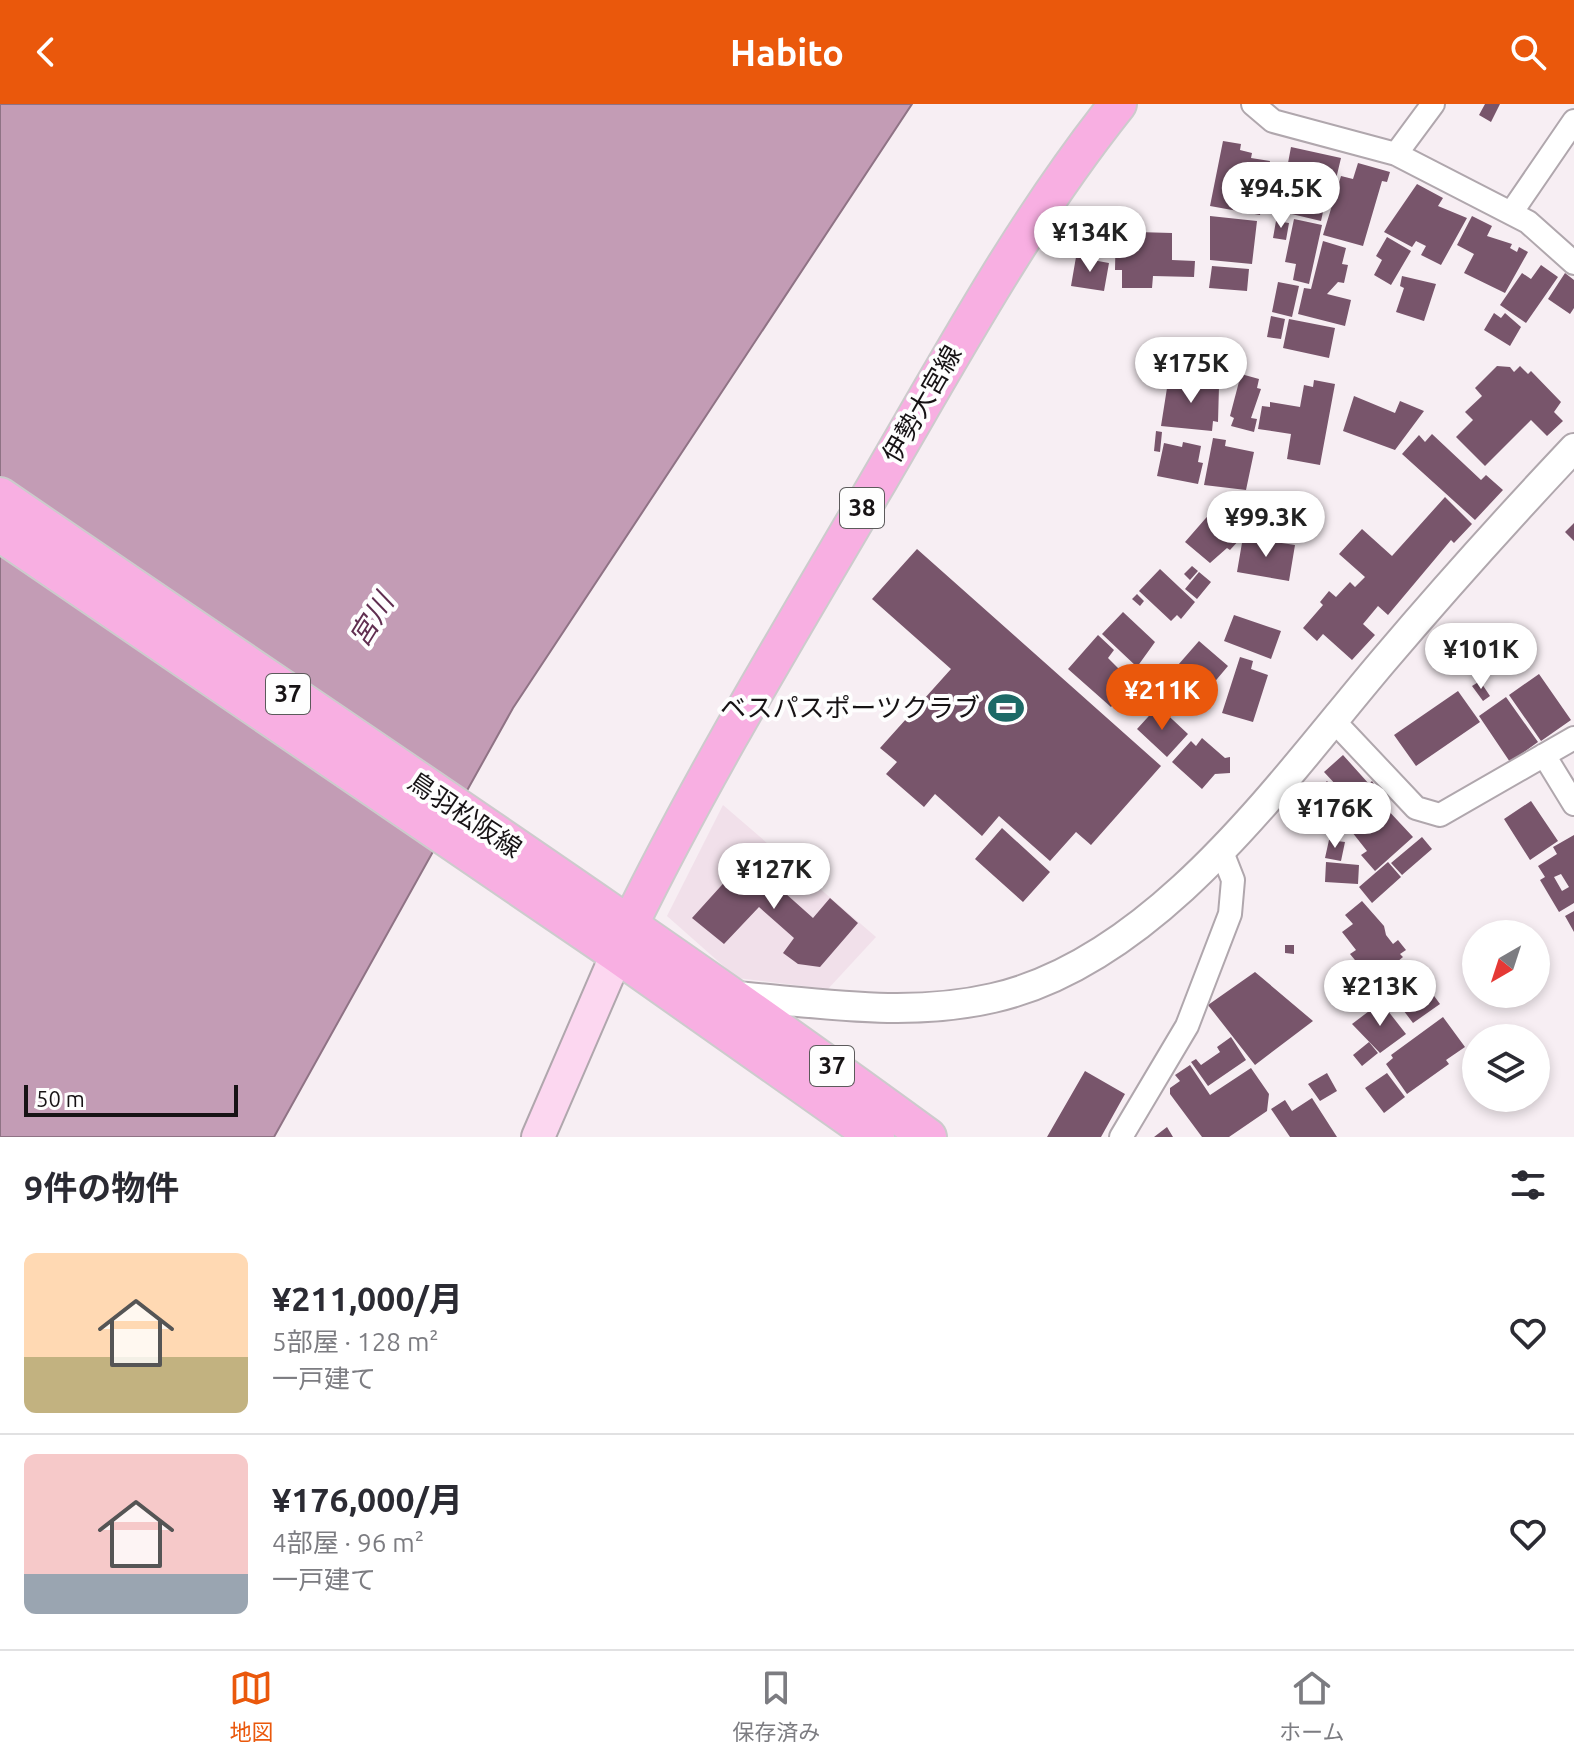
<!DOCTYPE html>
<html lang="ja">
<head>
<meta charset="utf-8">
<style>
	body { margin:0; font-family:Ubuntu,"Noto Sans JP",sans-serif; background:#f7f7f7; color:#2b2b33; height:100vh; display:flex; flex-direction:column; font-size:30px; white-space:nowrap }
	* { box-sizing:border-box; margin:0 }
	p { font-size:26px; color:#7c7c81 }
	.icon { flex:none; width:44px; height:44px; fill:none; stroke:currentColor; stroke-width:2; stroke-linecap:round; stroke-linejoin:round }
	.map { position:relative; height:1033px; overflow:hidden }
	.side { display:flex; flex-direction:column; background:#fff; flex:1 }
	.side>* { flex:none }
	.needle { width:52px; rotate:219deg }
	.tools { position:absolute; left:1462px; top:816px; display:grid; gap:16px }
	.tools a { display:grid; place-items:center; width:88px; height:88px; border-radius:50%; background:#fff; box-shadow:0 4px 12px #0003; font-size:40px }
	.scale { position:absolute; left:24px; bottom:20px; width:214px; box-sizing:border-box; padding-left:8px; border:4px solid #171315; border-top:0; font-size:22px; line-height:28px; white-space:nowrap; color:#171315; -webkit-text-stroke:6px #fefefe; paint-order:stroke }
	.price { position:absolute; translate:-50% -68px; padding:0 18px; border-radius:28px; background:#fff; color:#222; font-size:26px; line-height:52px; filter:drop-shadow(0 2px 4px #0008) }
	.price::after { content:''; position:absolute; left:50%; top:48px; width:24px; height:18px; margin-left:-12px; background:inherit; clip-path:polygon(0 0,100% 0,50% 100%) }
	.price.current { background:#ea580c; color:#fff }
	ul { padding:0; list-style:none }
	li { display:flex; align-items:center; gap:24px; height:200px; padding:0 24px }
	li+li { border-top:2px solid #e1e1e2 }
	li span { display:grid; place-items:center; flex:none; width:224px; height:160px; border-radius:12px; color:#555 }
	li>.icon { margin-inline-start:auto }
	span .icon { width:96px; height:96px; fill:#fffc; stroke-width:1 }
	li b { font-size:34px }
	h2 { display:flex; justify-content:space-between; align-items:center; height:96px; padding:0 24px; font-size:34px }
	header { display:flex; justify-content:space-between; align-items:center; height:104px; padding:0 24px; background:#ea580c; color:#fff; font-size:36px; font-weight:700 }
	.dock { display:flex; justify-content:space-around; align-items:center; height:112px; border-top:2px solid #e1e1e2; background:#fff; font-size:22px; color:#7c7c81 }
	.dock a { display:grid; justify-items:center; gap:4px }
	.dock .current { color:#ea580c }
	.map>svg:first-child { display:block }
	.built { fill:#f1e0ea }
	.water { fill:#c39cb5; stroke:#8f7385; stroke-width:2 }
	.building { fill:#78556b; fill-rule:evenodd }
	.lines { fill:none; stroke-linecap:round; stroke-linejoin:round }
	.minor-casing { stroke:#b0a7ad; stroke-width:26 }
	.tertiary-casing { stroke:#b0a7ad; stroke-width:32 }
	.secondary-casing { stroke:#b0a7ad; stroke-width:36 }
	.primary-casing { stroke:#cccbcc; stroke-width:40 }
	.minor { stroke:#fff; stroke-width:22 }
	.tertiary { stroke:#fff; stroke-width:28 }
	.secondary { stroke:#fcd7f0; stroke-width:32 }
	.primary { stroke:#f8afe2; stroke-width:36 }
	.labels { text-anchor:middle; stroke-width:8; stroke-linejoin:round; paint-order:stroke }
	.shield { fill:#fefefe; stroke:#5c5a5b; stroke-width:2 }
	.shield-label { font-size:24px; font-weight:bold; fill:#171315 }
	.street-label { font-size:26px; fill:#171315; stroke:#fefefe }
	.poi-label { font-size:26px; fill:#171315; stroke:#fefefe; text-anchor:end }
	.water-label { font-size:28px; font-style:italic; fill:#602e50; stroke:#fefefe }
</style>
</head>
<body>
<header><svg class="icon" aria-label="back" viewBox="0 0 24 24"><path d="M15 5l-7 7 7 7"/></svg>Habito<svg class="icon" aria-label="search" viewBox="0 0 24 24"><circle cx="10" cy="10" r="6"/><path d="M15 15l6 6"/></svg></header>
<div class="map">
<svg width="1574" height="1033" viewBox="0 0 1574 1033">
	<rect width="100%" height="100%" fill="#f7eef3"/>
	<!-- built -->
	<path class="built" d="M723 701 876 833 828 885 737 874 667 812Z"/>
	<!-- water -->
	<path class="water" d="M0 0H912L513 604 274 1033H0Z"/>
	<!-- building -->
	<path class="building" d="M1485 0H1500L1491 18 1479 11Z
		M1223 37 1241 40 1240 46 1252 49 1251 54 1270 57 1260 111 1210 102Z
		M1291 43 1341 54 1330 100 1325 99 1321 117 1279 107Z
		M1358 59 1390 68 1387 78 1382 77 1363 142 1323 131 1341 72 1353 75Z
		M1417 80 1443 94 1438 102 1467 114 1441 161 1421 151 1426 142 1416 137 1412 143 1384 128Z
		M1210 112 1257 117 1252 160 1210 156Z
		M1472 112 1492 122 1487 132 1512 140 1510 144 1517 148 1519 143 1528 148 1505 189 1464 169 1474 150 1457 141Z
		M1294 115 1322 121 1309 180 1293 176 1296 160 1285 158Z
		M1116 116H1137V128L1172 129V156L1195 157 1194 173 1153 172 1152 184H1122V166H1115Z
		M1276 117 1289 119 1286 136 1273 134Z
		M1387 133 1411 147 1391 181 1374 171 1382 156 1376 152Z
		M1323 137 1346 144 1342 160 1348 161 1344 179 1338 178 1327 190 1351 196 1345 222 1298 210 1304 184 1311 185Z
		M1076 153 1109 159 1104 187 1071 182Z
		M1541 161 1558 173 1526 219 1500 201 1522 169 1531 175Z
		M1212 162 1249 165 1247 187 1209 184Z
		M1565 169 1574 176V204L1570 210 1548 195Z
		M1402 172 1436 180 1424 217 1396 208 1404 184 1400 182Z
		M1278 178 1299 182 1292 213 1272 208Z
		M1494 209 1501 214 1505 209 1521 223 1510 242 1484 226Z
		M1271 212 1285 215 1281 235 1267 233Z
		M1289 215 1335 224 1329 254 1283 244Z
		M1497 262 1510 263 1514 268 1520 262 1528 270 1531 267 1561 298 1554 308 1563 317 1547 332 1531 316 1485 362 1456 333 1473 316 1465 308 1482 292 1475 284Z
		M1174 270 1192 272 1191 278 1219 282 1218 318 1213 317 1212 327 1161 322 1167 284 1171 285Z
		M1241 270 1259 275 1257 284 1261 285 1251 314 1257 315 1254 328 1231 322 1234 314 1230 312Z
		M1314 276 1335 280 1320 361 1287 355 1291 330 1258 325 1262 302 1270 303V298L1300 303 1304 281 1313 283Z
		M1354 292 1395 309 1400 297 1424 307 1395 346 1343 327Z
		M1156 327 1162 328 1160 348 1154 347Z
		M1432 330 1481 376 1486 371 1503 386 1475 416 1402 350 1419 331 1425 338Z
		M1213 334 1226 336 1225 342 1254 348 1246 386 1204 381Z
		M1183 338 1201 342 1198 358 1203 359 1198 380 1157 372 1164 339 1182 343Z
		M1248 392 1279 401 1274 424 1253 419 1252 425 1241 423Z
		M1445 393 1472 420 1454 439 1451 436 1388 511 1378 502 1363 520 1375 531 1352 556 1323 530 1317 537 1303 524 1323 501 1320 498 1329 487 1336 493 1350 478 1355 483 1365 473 1339 450 1362 425 1392 452Z
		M1219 399 1238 415 1230 425 1241 434 1230 446 1227 444 1210 459 1185 438Z
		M1574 419V437L1565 428Z
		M1243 433 1295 441 1289 477 1237 468Z
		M917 445 1161 662 1091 741 1076 728 1050 757 999 712 982 732 935 690 924 703 886 670 897 658 880 644 951 565 872 495Z
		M1192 462 1198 467 1190 476 1184 470Z
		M1160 465 1195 498 1181 515 1177 511 1171 517 1139 487Z
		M1199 468 1211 478 1197 495 1185 485Z
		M1137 490 1144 497 1140 502 1132 495Z
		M1123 508 1155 538 1137 563 1102 530Z
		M1234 511 1281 527 1271 555 1224 537Z
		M1098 531 1114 546 1108 554 1119 565 1115 569 1123 577 1134 565 1149 578 1135 594 1119 580 1112 588 1119 594 1111 603 1068 565Z
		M1199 537 1228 562 1212 581 1209 578 1203 584 1178 561Z
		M1240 553 1253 557 1251 565 1268 571 1253 618 1222 609Z
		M1539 570 1571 616 1541 637 1509 591Z
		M1480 577 1490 592 1483 597 1472 582Z
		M1458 587 1480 618 1416 662 1394 631Z
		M1506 593 1538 638 1510 658 1479 612Z
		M1158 602 1188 630 1167 653 1137 625Z
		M1202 634 1225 654 1230 653V669L1215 670 1202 685 1172 658 1191 637 1196 642Z
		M1343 651 1369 680 1372 677 1388 701 1385 703 1413 733 1375 767 1361 751 1367 747 1352 728 1364 711 1324 668Z
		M1327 677 1353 707 1333 725 1307 695Z
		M1531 697 1558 737 1530 756 1504 715Z
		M1311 716 1318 717 1316 730 1310 729Z
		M1002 724 1050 768 1023 798 975 755Z
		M1574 731V799L1559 808 1540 776 1545 773 1538 762 1557 750 1553 743ZM1561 770 1569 783 1562 787 1554 773Z
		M1422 733 1432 745 1402 771 1391 759Z
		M1329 736 1345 738 1341 757 1325 754Z
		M758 741 788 769 776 781 813 814 830 794 858 819 820 863 798 860 783 849 794 834 759 803 724 840 692 814Z
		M1326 758 1359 761 1358 780 1325 778Z
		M1388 758 1401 773 1372 799 1359 783Z
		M1362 797 1384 822 1386 831 1393 840 1398 836 1406 846 1400 850 1403 853 1373 878 1350 850 1356 846 1342 828 1353 820 1345 811Z
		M1574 807V828L1565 812Z
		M1285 841H1294V850L1285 849Z
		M1415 866 1440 900 1413 919 1388 886Z
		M1255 868 1313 917 1255 961 1208 901Z
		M1381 898 1406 930 1380 949 1352 920Z
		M1443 913 1465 943 1446 956 1449 960 1407 990 1386 960 1393 954 1391 951Z
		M1231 933 1246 956 1208 982 1191 958 1196 955 1201 961 1220 948 1217 943Z
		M1369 938 1378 949 1362 962 1353 951Z
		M1190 961 1210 991 1251 964 1269 990 1267 1007 1229 1033H1202L1170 990V984L1180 977 1175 971Z
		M1085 967 1125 990 1101 1033H1047Z
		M1327 969 1337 987 1320 997 1308 980Z
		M1387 969 1405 993 1384 1009 1365 984Z
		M1312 994 1337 1033H1290L1271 1005 1285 996 1292 1007Z
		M1167 1023 1173 1033H1154Z"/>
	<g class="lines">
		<!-- minor casing -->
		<g class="minor-casing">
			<path id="minor" d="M1253 0 1273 17 1396 50 1528 118 1574 159
				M1396 50 1433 0
				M1511 109 1574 17
				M1333 616 1416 704 1440 711 1574 634
				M1544 651 1574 700
				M1121 1033 1187 922 1230 810 1233 776 1222 748"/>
		</g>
		<!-- tertiary casing -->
		<g class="tertiary-casing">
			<path id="tertiary" d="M735 892C821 899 907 914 993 894 1157 857 1282 676 1384 556 1446 483 1509 413 1574 344"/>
		</g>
		<!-- secondary casing -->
		<g class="secondary-casing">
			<path id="secondary" d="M538 1033 627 827"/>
		</g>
		<!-- primary casing -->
		<g class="primary-casing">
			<path id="primary" d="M0 392C310 605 625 811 928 1033
				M0 429 615 849 876 1033
				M629 822C703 671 790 528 875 383 951 253 1023 119 1118 0"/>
		</g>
		<!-- minor -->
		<use href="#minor" class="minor"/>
		<!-- tertiary -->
		<use href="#tertiary" class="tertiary"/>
		<!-- secondary -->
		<use href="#secondary" class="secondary"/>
		<!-- primary -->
		<use href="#primary" class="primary"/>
	</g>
	<!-- icons -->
	<defs>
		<g id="stadium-bare" transform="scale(2.76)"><path d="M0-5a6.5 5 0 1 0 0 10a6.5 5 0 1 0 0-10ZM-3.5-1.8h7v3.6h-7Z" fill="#1d6966" stroke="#fefefe" stroke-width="2.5" paint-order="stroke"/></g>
	</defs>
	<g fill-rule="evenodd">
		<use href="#stadium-bare" x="1006" y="604"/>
	</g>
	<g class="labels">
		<!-- shield labels -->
		<g class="shield">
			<rect x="840" y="384" width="44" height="40" rx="6"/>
			<rect x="266" y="570" width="44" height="40" rx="6"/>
			<rect x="810" y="942" width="44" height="40" rx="6"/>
		</g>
		<g class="shield-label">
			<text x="862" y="412">38</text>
			<text x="288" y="598">37</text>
			<text x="832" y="970">37</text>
		</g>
		<!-- street labels -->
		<g class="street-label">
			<text transform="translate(922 300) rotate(-60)" y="9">伊勢大宮線</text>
			<text transform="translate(465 711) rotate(34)" y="9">鳥羽松阪線</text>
		</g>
		<!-- poi labels -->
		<g class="poi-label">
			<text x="980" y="613">ベスパスポーツクラブ</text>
		</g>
		<!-- water labels -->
		<g class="water-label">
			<text transform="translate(371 516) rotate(-58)" y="10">宮川</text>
		</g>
	</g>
</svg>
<div class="tools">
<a><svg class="needle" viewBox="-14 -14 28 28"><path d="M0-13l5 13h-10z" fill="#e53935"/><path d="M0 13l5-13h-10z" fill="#7c7c81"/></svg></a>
<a><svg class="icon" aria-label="layers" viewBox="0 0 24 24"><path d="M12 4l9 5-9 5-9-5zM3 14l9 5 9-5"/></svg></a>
</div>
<div class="scale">50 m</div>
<b class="price" style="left:1281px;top:126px">¥94.5K</b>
<b class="price" style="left:1090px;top:170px">¥134K</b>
<b class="price" style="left:1191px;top:301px">¥175K</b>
<b class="price" style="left:1266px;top:455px">¥99.3K</b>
<b class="price" style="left:1481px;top:587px">¥101K</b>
<b class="price current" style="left:1162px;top:628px">¥211K</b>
<b class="price" style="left:1335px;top:746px">¥176K</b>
<b class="price" style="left:774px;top:807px">¥127K</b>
<b class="price" style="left:1380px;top:924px">¥213K</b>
</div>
<section class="side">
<h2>9件の物件<svg class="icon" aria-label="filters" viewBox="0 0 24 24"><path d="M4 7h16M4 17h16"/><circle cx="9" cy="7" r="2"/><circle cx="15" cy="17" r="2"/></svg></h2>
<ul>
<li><span style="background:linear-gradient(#ffd9b3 65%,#c2b280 0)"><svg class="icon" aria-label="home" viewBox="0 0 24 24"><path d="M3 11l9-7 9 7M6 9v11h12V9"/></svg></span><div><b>¥211,000/月</b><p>5部屋 · 128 m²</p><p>一戸建て</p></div><svg class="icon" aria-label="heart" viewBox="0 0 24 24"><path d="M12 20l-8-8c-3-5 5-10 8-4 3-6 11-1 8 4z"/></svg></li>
<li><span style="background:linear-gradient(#f6c9c9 75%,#9aa5b1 0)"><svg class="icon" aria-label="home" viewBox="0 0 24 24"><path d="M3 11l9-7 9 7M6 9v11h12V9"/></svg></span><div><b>¥176,000/月</b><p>4部屋 · 96 m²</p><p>一戸建て</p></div><svg class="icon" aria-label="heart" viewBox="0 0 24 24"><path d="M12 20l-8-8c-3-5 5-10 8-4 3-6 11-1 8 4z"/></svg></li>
</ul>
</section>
<nav class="dock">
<a class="current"><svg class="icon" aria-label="map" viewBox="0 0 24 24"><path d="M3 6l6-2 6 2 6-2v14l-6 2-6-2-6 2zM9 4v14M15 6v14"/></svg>地図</a>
<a><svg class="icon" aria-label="saved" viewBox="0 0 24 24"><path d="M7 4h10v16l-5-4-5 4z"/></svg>保存済み</a>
<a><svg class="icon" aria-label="home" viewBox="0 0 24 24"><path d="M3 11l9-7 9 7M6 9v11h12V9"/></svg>ホーム</a>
</nav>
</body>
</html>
